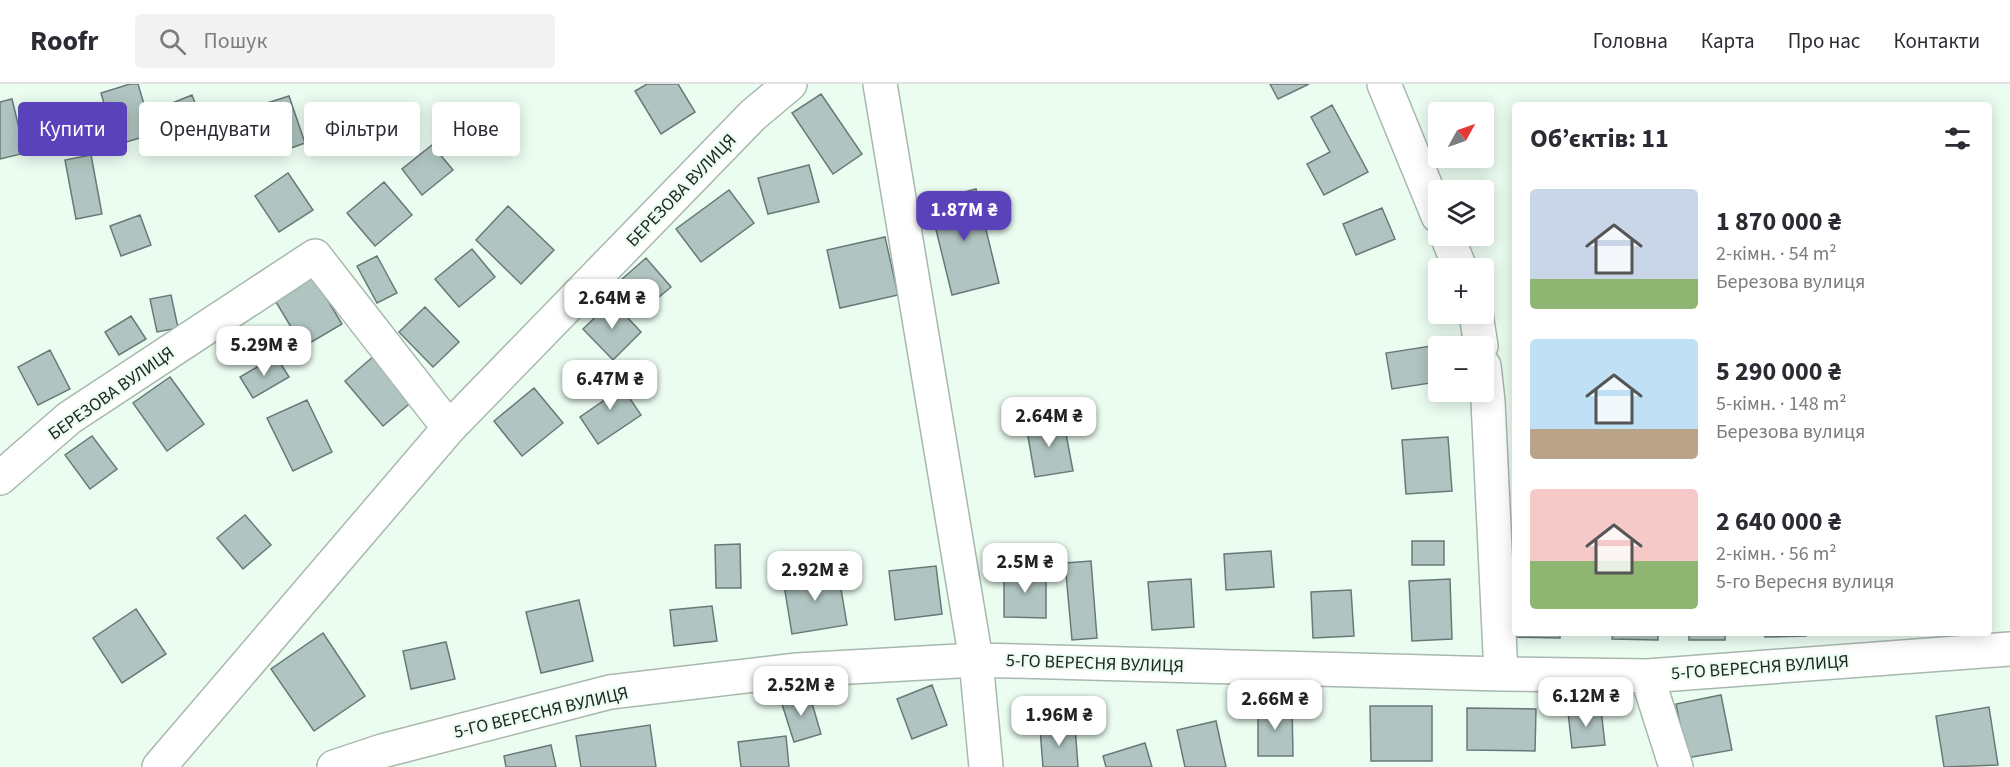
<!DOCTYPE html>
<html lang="uk">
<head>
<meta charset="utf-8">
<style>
	body { margin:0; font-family:"Source Sans 3",sans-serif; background:#f2f2f3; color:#2b2b33; height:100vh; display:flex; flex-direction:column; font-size:22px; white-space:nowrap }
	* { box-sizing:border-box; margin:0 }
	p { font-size:20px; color:#7c7c81 }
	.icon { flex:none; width:33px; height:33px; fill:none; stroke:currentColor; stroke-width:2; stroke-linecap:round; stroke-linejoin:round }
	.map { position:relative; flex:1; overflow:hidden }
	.side { position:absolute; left:1512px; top:18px; width:480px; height:534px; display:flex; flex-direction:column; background:#fff; border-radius:6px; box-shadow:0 3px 15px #0003 }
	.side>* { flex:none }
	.top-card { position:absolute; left:18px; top:18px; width:570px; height:54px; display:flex; gap:12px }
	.needle { width:39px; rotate:50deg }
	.tools { position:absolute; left:1428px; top:18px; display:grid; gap:12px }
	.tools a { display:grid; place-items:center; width:66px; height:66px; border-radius:6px; background:#fff; box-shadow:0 3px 15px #0003; font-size:30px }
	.price { position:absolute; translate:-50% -51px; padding:0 14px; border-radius:12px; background:#fff; color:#222; font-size:20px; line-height:39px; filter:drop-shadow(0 2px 3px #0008) }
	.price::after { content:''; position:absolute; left:50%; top:36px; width:18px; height:14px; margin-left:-9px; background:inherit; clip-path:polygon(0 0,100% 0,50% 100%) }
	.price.current { background:#5a42ba; color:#fff }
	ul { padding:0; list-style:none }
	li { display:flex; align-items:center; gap:18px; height:150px; padding:0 18px }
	li span { display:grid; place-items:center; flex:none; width:168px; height:120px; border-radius:6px; color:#555 }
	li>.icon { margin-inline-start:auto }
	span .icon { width:72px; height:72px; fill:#fffc; stroke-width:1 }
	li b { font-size:26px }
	h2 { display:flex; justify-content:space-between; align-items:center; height:72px; padding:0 18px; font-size:26px }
	.pill { padding:0 21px; border-radius:6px; background:#fff; box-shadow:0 3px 15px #0003; font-size:21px; line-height:54px }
	.pill.current { background:#5a42ba; color:#fff }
	header { display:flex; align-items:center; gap:36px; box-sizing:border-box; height:84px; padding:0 30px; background:#fff; border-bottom:2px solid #e1e1e2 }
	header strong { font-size:28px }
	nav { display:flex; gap:33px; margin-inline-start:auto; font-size:21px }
	.search { width:420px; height:54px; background:#f2f2f3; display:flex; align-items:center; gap:15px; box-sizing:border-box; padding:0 21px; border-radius:6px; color:#7c7c81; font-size:22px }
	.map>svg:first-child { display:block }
	.building { fill:#b0c5c1; stroke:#687a77; stroke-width:1.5 }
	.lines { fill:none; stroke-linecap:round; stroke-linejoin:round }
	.minor-casing { stroke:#a8b8ad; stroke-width:36 }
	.minor { stroke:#fff; stroke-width:33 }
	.labels { text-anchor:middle; stroke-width:4.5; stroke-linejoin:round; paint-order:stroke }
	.street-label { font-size:18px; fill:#212723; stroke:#ebfcf1 }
</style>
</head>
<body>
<header>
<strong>Roofr</strong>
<div class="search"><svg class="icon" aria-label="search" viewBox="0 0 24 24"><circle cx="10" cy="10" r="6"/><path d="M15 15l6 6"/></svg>Пошук</div>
<nav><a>Головна</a><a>Карта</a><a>Про нас</a><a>Контакти</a></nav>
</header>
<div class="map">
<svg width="2010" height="683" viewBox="0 0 2010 683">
	<rect width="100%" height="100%" fill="#ebfcf1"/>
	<!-- building -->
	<path class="building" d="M130 0H138L153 50 116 61 101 9Z
		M647 0H678L695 28 661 50 635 7Z
		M1270 0H1309L1278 15Z
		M821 10 862 70 833 90 792 29Z
		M192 11 203 40 171 52 160 24Z
		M289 12 305 59 280 68 264 20Z
		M12 15 25 69 0 75V18Z
		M1332 21 1368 88 1324 111 1307 80 1330 68 1311 33Z
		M432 61 453 86 422 111 402 85Z
		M91 71 102 130 76 135 65 76Z
		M809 81 819 118 768 130 758 94Z
		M288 89 313 126 279 148 255 112Z
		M384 98 412 131 375 162 347 129Z
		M976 105 999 199 952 211 929 117Z
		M729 106 754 139 701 178 676 145Z
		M508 122 554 166 521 200 476 156Z
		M1382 124 1395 155 1356 171 1343 140Z
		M140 131 151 161 121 172 110 142Z
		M885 153 898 211 840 224 827 166Z
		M472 165 495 193 459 223 435 195Z
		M377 172 397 209 377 219 357 182Z
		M646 174 671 203 646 224 622 195Z
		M312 190 342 240 303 263 273 213Z
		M171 211 178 244 157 248 150 215Z
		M612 217 641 248 613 276 583 245Z
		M425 223 459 258 433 283 399 248Z
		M131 232 146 255 119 271 105 248Z
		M1431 262 1437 298 1392 305 1386 269Z
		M50 266 70 305 38 321 18 283Z
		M375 271 414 316 383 342 345 297Z
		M276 272 289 293 253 314 240 293Z
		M614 291 641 331 598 360 580 333 606 315 597 303Z
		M170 293 204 340 167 367 133 319Z
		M534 304 563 339 522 372 494 337Z
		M307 316 332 368 293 387 267 334Z
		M1063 334 1073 387 1035 393 1026 341Z
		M92 352 117 385 90 405 65 371Z
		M1448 353 1452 407 1406 410 1402 356Z
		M245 431 271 461 243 485 217 454Z
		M1412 457H1444V481H1412Z
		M740 460 741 504H716L715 461Z
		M1271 467 1274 503 1226 506 1224 470Z
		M1091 477 1097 554 1072 556 1065 479Z
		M936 482 942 530 895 536 889 487Z
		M1004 486H1046V534L1004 533Z
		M838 487 847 541 792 550 783 495Z
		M1506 491H1515V549H1560V554L1505 553Z
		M1191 495 1194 543 1152 546 1148 498Z
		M1450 495 1452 555 1412 557 1409 497Z
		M1351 506 1354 552 1313 554 1311 508Z
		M579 516 593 577 541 589 526 528Z
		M712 522 717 557 674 562 670 526Z
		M136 525 166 570 122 599 93 554Z
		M323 549 365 612 314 647 271 585Z
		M1613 549H1658V556L1612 555Z
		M1689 549H1725V556H1689Z
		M1764 549H1806V552L1765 553Z
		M446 558 455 595 411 605 403 567Z
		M932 601 947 641 912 655 897 615Z
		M809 609 821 650 794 658 781 617Z
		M1721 611 1732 666 1687 674 1676 620Z
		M1258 621H1292L1293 672H1258Z
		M1370 622H1432V677H1371Z
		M1989 623 1998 681 1944 683 1936 632Z
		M1467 624 1536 625 1535 667 1467 666Z
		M1601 625 1605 661 1572 664 1568 628Z
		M1216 637 1226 683H1185L1177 646Z
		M650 641 656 683H581L576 652Z
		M1075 642 1078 683H1043L1040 645Z
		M786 652 789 683H741L738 658Z
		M1145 659 1152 683H1106L1103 672Z
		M551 661 556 683H506L504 672Z"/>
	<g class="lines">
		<!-- minor casing -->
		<g class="minor-casing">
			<path id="minor" d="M880 0 976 576 986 683
				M1384 0 1438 132
				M1447 152 1460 184
				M1476 230 1481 262
				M1484 282 1488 317 1501 590
				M0 394 69 334 315 172 449 344
				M1647 592 1676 683
				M159 683 449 344 753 31 790 0
				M334 683 382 667 610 608 797 586 976 576 1501 590 1647 592 2010 565"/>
		</g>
		<!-- minor -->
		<use href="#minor" class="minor"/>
	</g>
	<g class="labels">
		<!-- street labels -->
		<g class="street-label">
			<text transform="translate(681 106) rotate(-46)" y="6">БЕРЕЗОВА ВУЛИЦЯ</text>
			<text transform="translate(111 309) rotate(-35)" y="6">БЕРЕЗОВА ВУЛИЦЯ</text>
			<text transform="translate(1095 579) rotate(2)" y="6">5-ГО ВЕРЕСНЯ ВУЛИЦЯ</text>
			<text transform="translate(1760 583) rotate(-4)" y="6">5-ГО ВЕРЕСНЯ ВУЛИЦЯ</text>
			<text transform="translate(541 628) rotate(-13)" y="6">5-ГО ВЕРЕСНЯ ВУЛИЦЯ</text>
		</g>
	</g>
</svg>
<div class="tools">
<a><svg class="needle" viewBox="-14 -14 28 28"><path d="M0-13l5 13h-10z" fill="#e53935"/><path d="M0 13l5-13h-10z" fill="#7c7c81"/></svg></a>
<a><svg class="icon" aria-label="layers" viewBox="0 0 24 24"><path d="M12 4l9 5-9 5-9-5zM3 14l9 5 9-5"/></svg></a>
<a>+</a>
<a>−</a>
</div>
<b class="price current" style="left:964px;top:158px">1.87M ₴</b>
<b class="price" style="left:612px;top:246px">2.64M ₴</b>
<b class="price" style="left:264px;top:293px">5.29M ₴</b>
<b class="price" style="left:610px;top:327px">6.47M ₴</b>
<b class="price" style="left:1049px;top:364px">2.64M ₴</b>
<b class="price" style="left:1025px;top:510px">2.5M ₴</b>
<b class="price" style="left:815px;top:518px">2.92M ₴</b>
<b class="price" style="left:801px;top:633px">2.52M ₴</b>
<b class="price" style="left:1586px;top:644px">6.12M ₴</b>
<b class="price" style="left:1275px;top:647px">2.66M ₴</b>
<b class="price" style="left:1059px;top:663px">1.96M ₴</b>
<div class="top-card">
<a class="pill current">Купити</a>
<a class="pill">Орендувати</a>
<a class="pill">Фільтри</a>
<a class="pill">Нове</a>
</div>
<section class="side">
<h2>Об’єктів: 11<svg class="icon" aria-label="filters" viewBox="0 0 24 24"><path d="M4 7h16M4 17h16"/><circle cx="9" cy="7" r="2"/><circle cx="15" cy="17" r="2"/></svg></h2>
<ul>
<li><span style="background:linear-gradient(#c9d6e8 75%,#8fb573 0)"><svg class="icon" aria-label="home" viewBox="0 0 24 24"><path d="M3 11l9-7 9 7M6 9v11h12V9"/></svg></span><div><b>1 870 000 ₴</b><p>2-кімн. · 54 m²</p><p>Березова вулиця</p></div></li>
<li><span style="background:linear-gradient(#bfe0f5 75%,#b9a48a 0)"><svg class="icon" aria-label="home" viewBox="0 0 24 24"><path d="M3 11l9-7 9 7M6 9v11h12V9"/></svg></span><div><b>5 290 000 ₴</b><p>5-кімн. · 148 m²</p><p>Березова вулиця</p></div></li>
<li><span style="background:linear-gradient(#f6c9c9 60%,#8fb573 0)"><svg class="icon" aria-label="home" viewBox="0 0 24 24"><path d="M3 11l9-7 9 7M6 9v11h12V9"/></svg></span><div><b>2 640 000 ₴</b><p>2-кімн. · 56 m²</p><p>5-го Вересня вулиця</p></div></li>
</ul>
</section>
</div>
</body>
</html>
